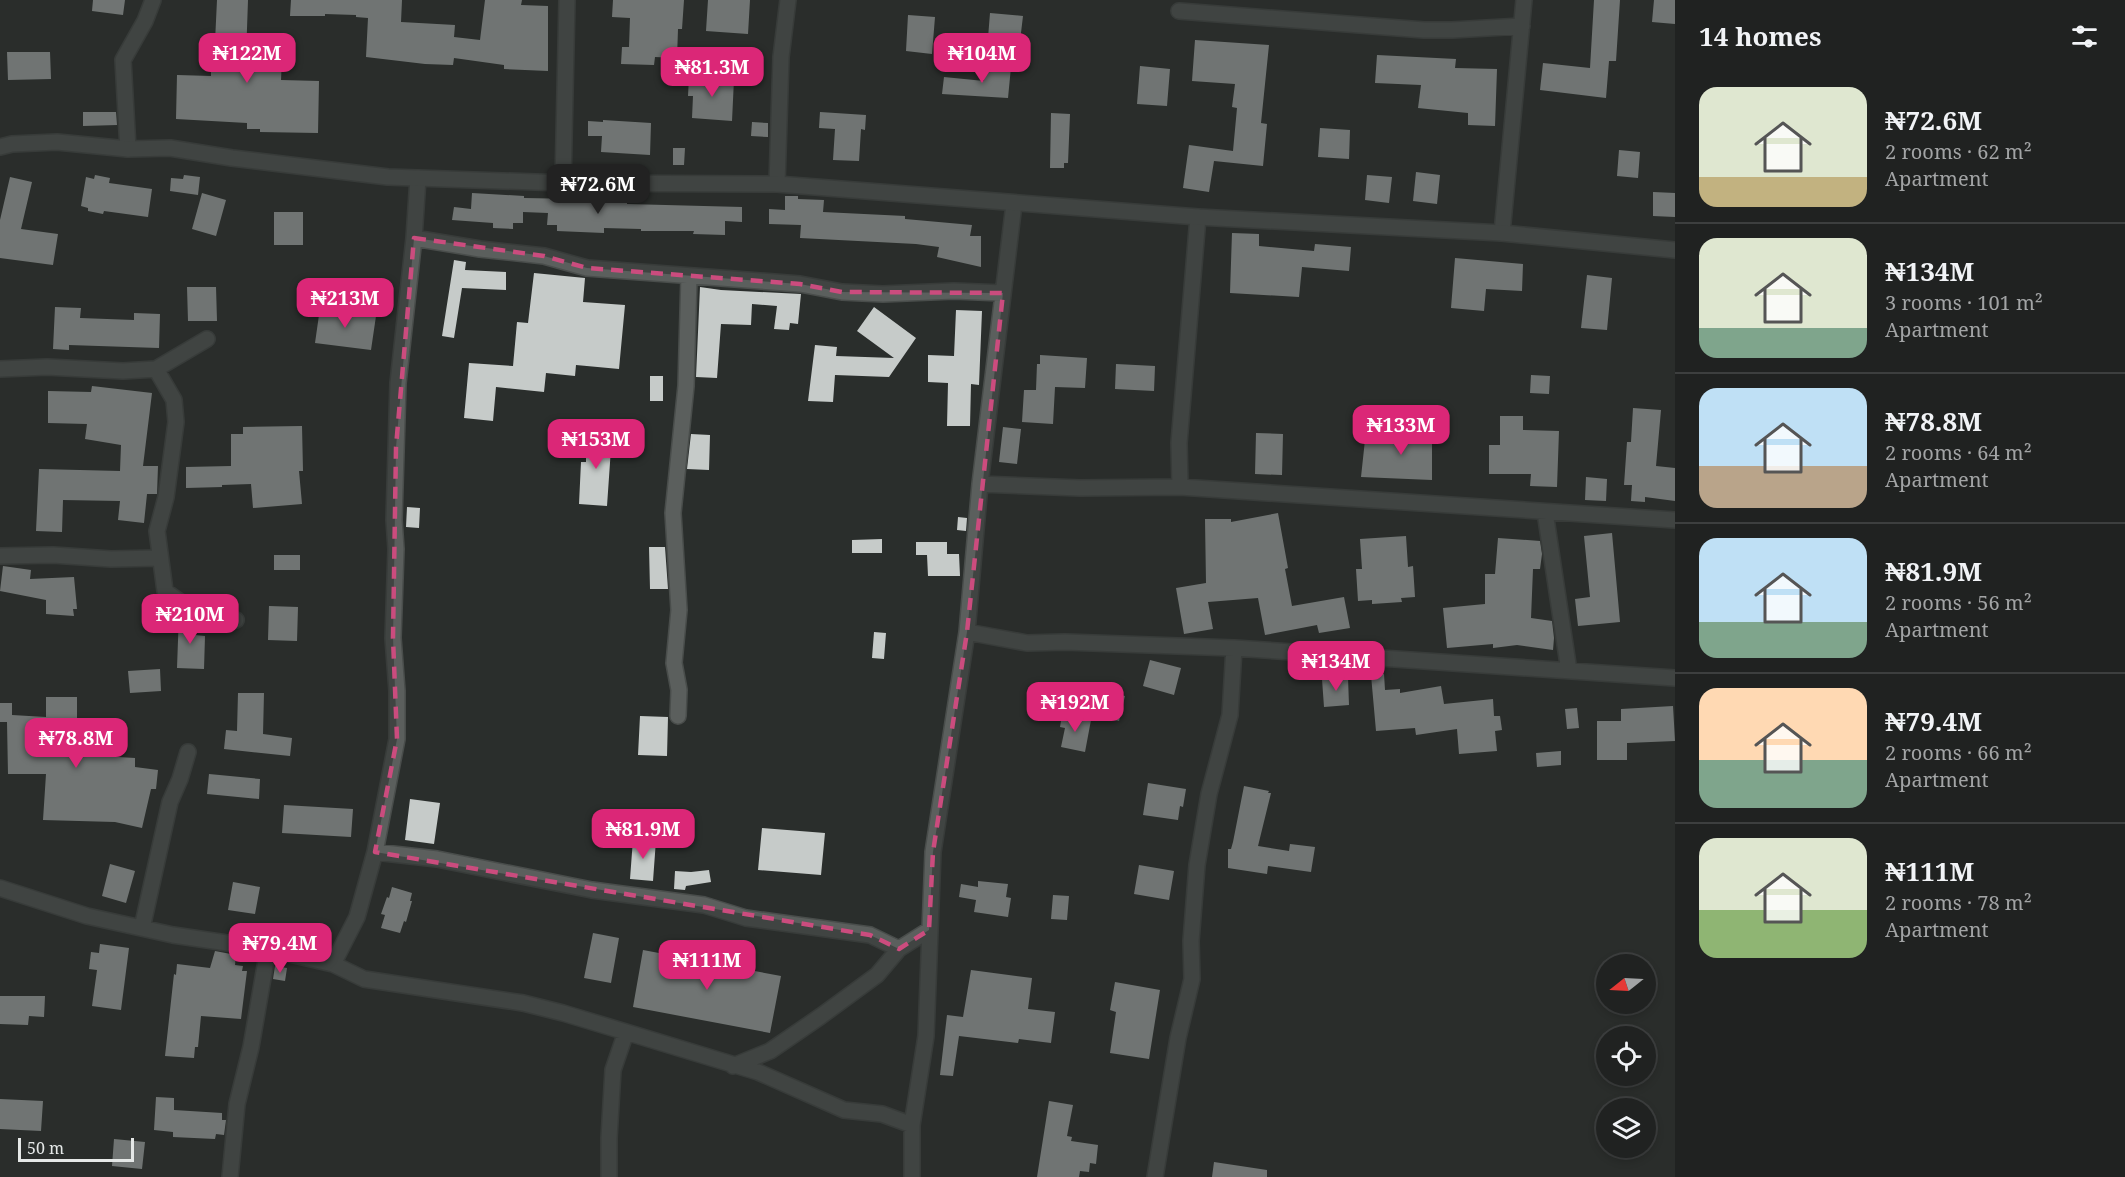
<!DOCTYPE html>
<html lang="en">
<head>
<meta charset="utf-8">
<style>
	body { margin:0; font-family:"Noto Serif",serif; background:#2d2f2e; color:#f1f3f6; height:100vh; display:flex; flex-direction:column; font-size:22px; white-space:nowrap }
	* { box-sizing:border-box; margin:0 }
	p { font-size:20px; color:#a2a4a5 }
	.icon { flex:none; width:33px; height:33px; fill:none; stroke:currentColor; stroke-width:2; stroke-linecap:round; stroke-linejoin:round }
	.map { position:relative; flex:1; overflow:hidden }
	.panel { display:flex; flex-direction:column; background:#202221; width:450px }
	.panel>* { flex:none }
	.needle { width:39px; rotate:252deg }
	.fabs { position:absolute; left:1596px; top:954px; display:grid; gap:12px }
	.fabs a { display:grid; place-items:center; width:60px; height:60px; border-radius:50%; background:#202221; box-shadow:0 3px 9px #0003,0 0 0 2px #3d3f3f; font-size:30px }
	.scale { position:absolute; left:18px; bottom:15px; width:116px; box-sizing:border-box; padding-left:6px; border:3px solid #e5e8e7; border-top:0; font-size:16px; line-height:21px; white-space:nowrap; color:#e5e8e7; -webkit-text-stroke:4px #2a2e2c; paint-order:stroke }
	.price { position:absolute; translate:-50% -51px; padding:0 14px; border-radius:12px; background:#db2777; color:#fff; font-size:20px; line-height:39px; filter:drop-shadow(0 2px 3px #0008) }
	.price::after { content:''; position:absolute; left:50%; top:36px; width:18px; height:14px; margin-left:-9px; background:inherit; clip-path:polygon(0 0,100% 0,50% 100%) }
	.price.active { background:#222; color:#fff }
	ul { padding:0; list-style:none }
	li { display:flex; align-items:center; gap:18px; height:150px; padding:0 24px }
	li+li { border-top:2px solid #3d3f3f }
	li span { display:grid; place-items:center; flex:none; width:168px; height:120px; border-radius:18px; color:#555 }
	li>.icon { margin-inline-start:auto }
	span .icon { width:72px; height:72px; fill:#fffc; stroke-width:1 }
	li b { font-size:26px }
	h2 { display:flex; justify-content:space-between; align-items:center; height:72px; padding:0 24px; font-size:26px }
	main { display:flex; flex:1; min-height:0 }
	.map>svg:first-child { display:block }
	.building { fill:#c6cbc9 }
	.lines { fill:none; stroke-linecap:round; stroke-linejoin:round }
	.street-casing { stroke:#494d4b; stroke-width:18 }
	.secondary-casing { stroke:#494d4b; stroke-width:18 }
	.street { stroke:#5b5f5d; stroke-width:15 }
	.secondary { stroke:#5b5f5d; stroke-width:15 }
	.marked { fill:none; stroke:#cb4c7e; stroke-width:4.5; stroke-dasharray:12 8; stroke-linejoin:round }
</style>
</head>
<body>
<main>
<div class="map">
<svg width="1675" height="1177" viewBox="0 0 1675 1177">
	<rect width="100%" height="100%" fill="#2a2e2c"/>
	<!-- building -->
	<path class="building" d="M93 0H125L123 15 92 11Z
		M217 0H248L246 57 282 58 281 80 319 81 318 133 260 132V129H247V123L176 119 177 75 211 76V63H214Z
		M291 0H402L401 22 455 25 454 37 480 40 485 0H522L521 5 548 6V71L504 69V65L454 58 453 65 425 64 366 57 368 18 356 17V15L325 14V16H290Z
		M613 0H684L682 29H678L677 58 655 57 654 65 621 64 622 47H629L630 18 612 17Z
		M708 0H750L748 34 706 31Z
		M1594 0H1620L1616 61H1609L1606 98 1540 90 1543 63 1590 68Z
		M1654 0H1675V24L1652 22Z
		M990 13 1023 16 1020 41 988 38Z
		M908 15 935 17 932 54 906 51Z
		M1195 40 1269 45 1261 123 1267 124 1263 166 1214 161 1209 192 1183 188 1189 145 1233 151 1237 108 1232 107 1235 84 1192 81Z
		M7 52H50L51 79 8 80Z
		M1377 55 1456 59 1455 68 1497 69 1495 126 1468 125V113L1418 108 1421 85 1375 83Z
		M985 64 1011 67 1008 98 942 94 944 77 984 81Z
		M1140 66 1170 69 1167 106 1137 104Z
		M689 77 734 79 732 121 692 118 693 96H688Z
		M83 112H116L117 125 83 126Z
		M820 112 866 115 865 130 861 129 859 161 833 160 835 129 819 128Z
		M1051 113 1070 114 1068 163H1064V168H1050Z
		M603 120 651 123 650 155 601 152 602 136H588V121L603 122Z
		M752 122 768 123V137L751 136Z
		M1320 128 1350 130 1349 159 1318 157Z
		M673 148H685L684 165H673Z
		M1619 150 1640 152 1638 178 1617 176Z
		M1416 172 1440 175 1437 204 1413 201Z
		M95 175 110 178 109 183 152 189 148 217 104 211 103 214 88 211V208L81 206 86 177 94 179Z
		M184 175 200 177 198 195 170 191 171 178 183 179Z
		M1367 175 1392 177 1389 203 1365 200Z
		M10 177 32 182 21 229 58 234 53 265 0 258V220Z
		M1653 192 1675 193V217L1653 216Z
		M202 193 226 200 216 236 192 229Z
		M472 193 524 196V198L577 199V202H627V204L742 207V222L725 221V235L693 234 694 231H641V229L604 228V233L557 231V225H547L548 213 523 212V223H513V229L493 228V223L452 220 454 207 471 209Z
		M785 196H798V199L824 200 823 212 905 216V219L972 225 970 236H981V267L937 257 939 247 916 244 800 238 801 225 769 224V209L785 210Z
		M274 212H303V245H274Z
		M1232 233 1259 234V246L1314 251 1315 244 1351 247 1349 271 1302 267 1299 297 1230 293Z
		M1455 258 1523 264 1522 291 1486 289 1484 311 1451 308Z
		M454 260 466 262 465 270 506 272V290L462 288 454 338 442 336Z
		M534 273 585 278 583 302 625 305 619 369 576 365 575 376 546 373 544 392 496 387 493 421 464 418 469 363 513 366 517 322 528 323Z
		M1587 275 1612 278 1607 330 1581 328Z
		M187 287H216L217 321H188Z
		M700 287 721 290 801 294 798 324 790 323 789 330 774 329 777 306 752 304 751 325 721 324 717 378 696 377Z
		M55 307 81 308 80 318 134 320V313L160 314 159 348 69 345V350L53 349Z
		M874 307 916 338 889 377 835 375 833 402 808 401 815 345 837 347 836 356 894 358 857 331Z
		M320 308 376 316 371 350 315 343Z
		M956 310 982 311 979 385 971 384 970 426H947L948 383 928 382V355L954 356Z
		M1040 355 1087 358 1085 388 1055 387 1053 424 1022 422 1024 390H1036L1037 364H1040Z
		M1116 364 1155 366 1154 391 1115 389Z
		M1531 375 1550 376 1549 394 1530 393Z
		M650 376H663V401H650Z
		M92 386 152 393 143 466H158L157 494H147L144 523 118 520 120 501 63 500 62 532 36 531 39 469 120 471 121 445 85 439 87 424 48 423V391L91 392Z
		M1633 408 1661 410 1656 466 1675 468V501L1645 497V502L1631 501 1632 485H1624L1627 442H1631Z
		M1500 416H1523V430L1559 431 1557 487 1530 486 1531 474H1489V445H1500Z
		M1406 423H1432V480L1361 477 1365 440 1406 444Z
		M302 426 303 471H299L302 504 253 508 251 484 222 485V487L186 488V467L231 466V434H243V427Z
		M1003 427 1021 429 1017 464 999 462Z
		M586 433 612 434 607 506 579 504 581 462H586Z
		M1256 433 1283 434 1282 475 1255 474Z
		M691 434 710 435 709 470 687 469Z
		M1586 477 1607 479 1606 501 1585 500Z
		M407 507 420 508 419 528 406 527Z
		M1278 513 1288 568 1285 569 1292 606 1344 597 1350 628 1319 633 1317 625 1265 635 1258 598 1208 602 1213 629 1184 634 1176 588 1206 583 1205 519H1231V522Z
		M958 517 967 518 966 531 957 530Z
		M1612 533 1620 622 1578 626 1575 599 1590 597 1584 536Z
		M1406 536 1408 567 1413 566 1415 597 1401 598 1402 602 1372 604V600L1358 601 1356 569H1362L1360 539Z
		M1498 538 1540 541 1542 554 1540 569H1533L1531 618 1552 621 1554 638 1553 650 1517 645 1493 648V644L1447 648 1443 608 1485 604V574H1495Z
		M882 539V553H852V540Z
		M916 542H947V554H959L960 576H928L927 555H916Z
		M649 547H665L668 589H650Z
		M274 555H300V570H274Z
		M3 566 31 570 30 579 74 577 77 609H73L74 616 46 614V600L0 591Z
		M166 604 177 612 176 623 165 617Z
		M269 606 298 607 297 641 268 640Z
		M179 613 201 624 195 635 205 636 204 669 177 668Z
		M874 632 886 633 884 659 872 658Z
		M1150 660 1181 668 1174 695 1143 686Z
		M160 669 161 691 130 693 128 671Z
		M1384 674 1385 690 1400 689V693L1441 686 1444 704 1493 699 1494 716H1500L1502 730 1495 731 1497 751 1459 754 1457 729 1416 735 1415 728 1376 731 1371 675Z
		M1348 678 1349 705 1324 707 1322 679Z
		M238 693H264L263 734 292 738 290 756 224 749 226 730 237 731Z
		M1112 693 1125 696 1119 721 1093 715 1097 696 1111 699Z
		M46 697H77V724H69L67 749 101 752V756L135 758V767L158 770 156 789H151L142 828 115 822 43 820 46 774H8L7 722H0V703H12V715L46 717Z
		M1673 706 1675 741 1627 743V760H1597V721H1621V709Z
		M1577 708 1579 728 1567 729 1565 709Z
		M1062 715 1091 720 1085 752 1061 747 1065 728 1060 727Z
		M640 716 668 717 667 756 638 755Z
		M1561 751V765L1537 767 1536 753Z
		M209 774 260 779 259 799 207 794Z
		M1148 783 1186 789 1183 807 1180 806 1178 820 1143 815Z
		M1244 786 1269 791 1268 793H1271L1258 846 1289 851 1290 844 1315 847 1311 872 1268 866 1267 874 1228 868V849H1231L1233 842Z
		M410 799 440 803 434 844 405 840Z
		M284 805 353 809 351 837 282 833Z
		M762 828 825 833 821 875 758 870Z
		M633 839 656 840 653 881 630 879Z
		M110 864 135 871 126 903 102 896Z
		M1139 865 1174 871 1169 900 1134 894Z
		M709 870 711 882 686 886 685 890 674 889 675 871 691 872Z
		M978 881 1008 884 1006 897 1011 898 1008 917 974 912 976 900 959 897 961 884 978 887Z
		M233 882 260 887 255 914 228 910Z
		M392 887 412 893 410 901H412L406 922 404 921 400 933 381 928 385 915 381 914 387 897 389 898Z
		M1053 895 1069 896 1067 920 1051 919Z
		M593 933 619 938 611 983 584 978Z
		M100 944 129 948 121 1010 92 1006 97 970 89 969 91 952 99 953Z
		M643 950 781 976 770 1033 633 1007Z
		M215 951 236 955 235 965 243 966 242 971H247L241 1019 201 1016 198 1047H195L194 1058 165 1056 174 974 176 975 177 964 210 968Z
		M275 966 287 968 285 981 273 979Z
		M971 970 1032 978 1028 1009 1055 1012 1051 1043 1019 1039 1018 1043 959 1036 953 1076 940 1075 947 1015 963 1017Z
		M1115 982 1160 990 1149 1059 1110 1053 1116 1012 1110 1010Z
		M0 996H45L44 1017 29 1016 28 1025 0 1024Z
		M156 1097 174 1098V1110L222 1113V1120H226L224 1135 216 1134 215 1139 173 1137V1132L154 1130Z
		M0 1099 43 1101 41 1131 0 1129Z
		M1049 1101 1073 1105 1067 1136 1072 1137 1071 1141 1098 1145 1096 1164 1090 1163 1089 1172 1080 1171 1079 1177H1037Z
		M114 1139 145 1142 142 1169 112 1166Z
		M1214 1162 1267 1170V1177H1212Z"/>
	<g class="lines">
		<!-- street casing -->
		<g class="street-casing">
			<path id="street" d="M1179 11 1424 30H1452L1522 26
				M128 149 123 60 145 21 153 0
				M563 183 567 0
				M777 184 781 57 788 0
				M1502 233 1524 0
				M414 238 480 249 544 256 587 268 800 284 842 292 883 294 954 291 1003 293
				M0 369 47 367 123 371 156 369 207 339
				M156 369 174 400 176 422 166 497 157 531 165 591 186 606 236 620
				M980 484 1080 488 1180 487 1675 520
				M1180 487 1179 443 1198 217
				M1545 512 1569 671
				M0 556 53 555 111 559 160 558
				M967 632 1027 643 1065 642 1234 648 1675 678
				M678 716 679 690 674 663 679 610 673 513 686 386 689 276
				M375 852 437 859 592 890 704 905 746 918 870 935 899 949
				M0 888 87 916 173 935 268 949 333 964 364 979 523 1003 563 1013 758 1072 844 1110 882 1114 912 1125
				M142 928 170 802 180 779 188 752
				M333 964 357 917 375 852 397 739V691L393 638 396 549 394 520 398 383 414 238 418 178
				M733 1066 770 1051 821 1016 877 975 899 949 929 930
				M230 1177 237 1104 251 1047 268 949
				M609 1177V1138L613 1070 626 1032
				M912 1177V1125L926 1036 933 852 967 632 980 484 1014 204
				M1155 1177 1178 1038 1192 979 1191 941 1197 865 1209 794 1230 715 1234 648"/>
		</g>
		<!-- secondary casing -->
		<g class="secondary-casing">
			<path id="secondary" d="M0 147 12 144 57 142 128 149 170 148 232 158 388 177 563 183 777 184 1198 217 1502 233 1675 250"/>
		</g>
		<!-- street -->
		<use href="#street" class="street"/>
		<!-- secondary -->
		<use href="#secondary" class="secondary"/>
	</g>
	<!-- marked area -->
	<path d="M0 0H1675V1177H0ZM414 238 544 256 587 268 800 284 842 292 1003 293 967 632 933 852 929 930 899 949 870 935 375 852 397 739 393 638 396 447Z" fill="#2a2e2c" fill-opacity=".55" fill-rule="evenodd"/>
	<path class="marked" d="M414 238 544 256 587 268 800 284 842 292 1003 293 967 632 933 852 929 930 899 949 870 935 375 852 397 739 393 638 396 447Z"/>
</svg>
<div class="fabs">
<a><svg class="needle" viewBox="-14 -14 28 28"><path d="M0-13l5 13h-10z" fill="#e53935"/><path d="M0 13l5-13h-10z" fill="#a2a4a5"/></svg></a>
<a><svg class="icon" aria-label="locate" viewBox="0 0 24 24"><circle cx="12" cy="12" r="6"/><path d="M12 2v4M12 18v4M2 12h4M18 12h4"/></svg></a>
<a><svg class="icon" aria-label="layers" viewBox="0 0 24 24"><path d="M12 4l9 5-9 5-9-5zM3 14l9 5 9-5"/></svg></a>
</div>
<div class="scale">50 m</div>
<b class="price" style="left:247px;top:84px">₦122M</b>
<b class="price" style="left:982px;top:84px">₦104M</b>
<b class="price" style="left:712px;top:98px">₦81.3M</b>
<b class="price active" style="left:598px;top:215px">₦72.6M</b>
<b class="price" style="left:345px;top:329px">₦213M</b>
<b class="price" style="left:1401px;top:456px">₦133M</b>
<b class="price" style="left:596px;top:470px">₦153M</b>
<b class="price" style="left:190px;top:645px">₦210M</b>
<b class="price" style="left:1336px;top:692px">₦134M</b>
<b class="price" style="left:1075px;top:733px">₦192M</b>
<b class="price" style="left:76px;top:769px">₦78.8M</b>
<b class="price" style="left:643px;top:860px">₦81.9M</b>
<b class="price" style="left:280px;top:974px">₦79.4M</b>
<b class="price" style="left:707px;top:991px">₦111M</b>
</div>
<section class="panel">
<h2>14 homes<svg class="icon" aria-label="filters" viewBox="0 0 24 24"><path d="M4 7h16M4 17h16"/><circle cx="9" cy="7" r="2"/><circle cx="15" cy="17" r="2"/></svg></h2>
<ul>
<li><span style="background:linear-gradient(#dfe7d0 75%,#c2b280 0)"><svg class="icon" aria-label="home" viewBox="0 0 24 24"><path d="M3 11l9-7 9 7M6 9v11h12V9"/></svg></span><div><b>₦72.6M</b><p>2 rooms · 62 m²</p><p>Apartment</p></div></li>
<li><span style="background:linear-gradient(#dfe7d0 75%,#7fa58c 0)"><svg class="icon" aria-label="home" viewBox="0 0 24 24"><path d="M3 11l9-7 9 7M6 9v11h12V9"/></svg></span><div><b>₦134M</b><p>3 rooms · 101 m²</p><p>Apartment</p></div></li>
<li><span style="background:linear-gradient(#bfe0f5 65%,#b9a48a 0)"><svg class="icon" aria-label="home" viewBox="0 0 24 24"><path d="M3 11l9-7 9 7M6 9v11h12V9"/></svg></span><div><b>₦78.8M</b><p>2 rooms · 64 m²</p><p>Apartment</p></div></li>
<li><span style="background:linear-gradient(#bfe0f5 70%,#7fa58c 0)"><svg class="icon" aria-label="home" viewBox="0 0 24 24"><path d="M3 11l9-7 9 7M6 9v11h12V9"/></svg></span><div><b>₦81.9M</b><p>2 rooms · 56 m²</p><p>Apartment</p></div></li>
<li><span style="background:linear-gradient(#ffd9b3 60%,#7fa58c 0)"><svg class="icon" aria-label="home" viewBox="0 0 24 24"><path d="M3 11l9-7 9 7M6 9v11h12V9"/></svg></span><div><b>₦79.4M</b><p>2 rooms · 66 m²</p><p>Apartment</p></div></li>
<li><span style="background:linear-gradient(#dfe7d0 60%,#8fb573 0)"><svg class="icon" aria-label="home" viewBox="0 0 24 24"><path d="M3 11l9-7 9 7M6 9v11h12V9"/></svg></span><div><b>₦111M</b><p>2 rooms · 78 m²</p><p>Apartment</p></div></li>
</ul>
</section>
</main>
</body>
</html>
